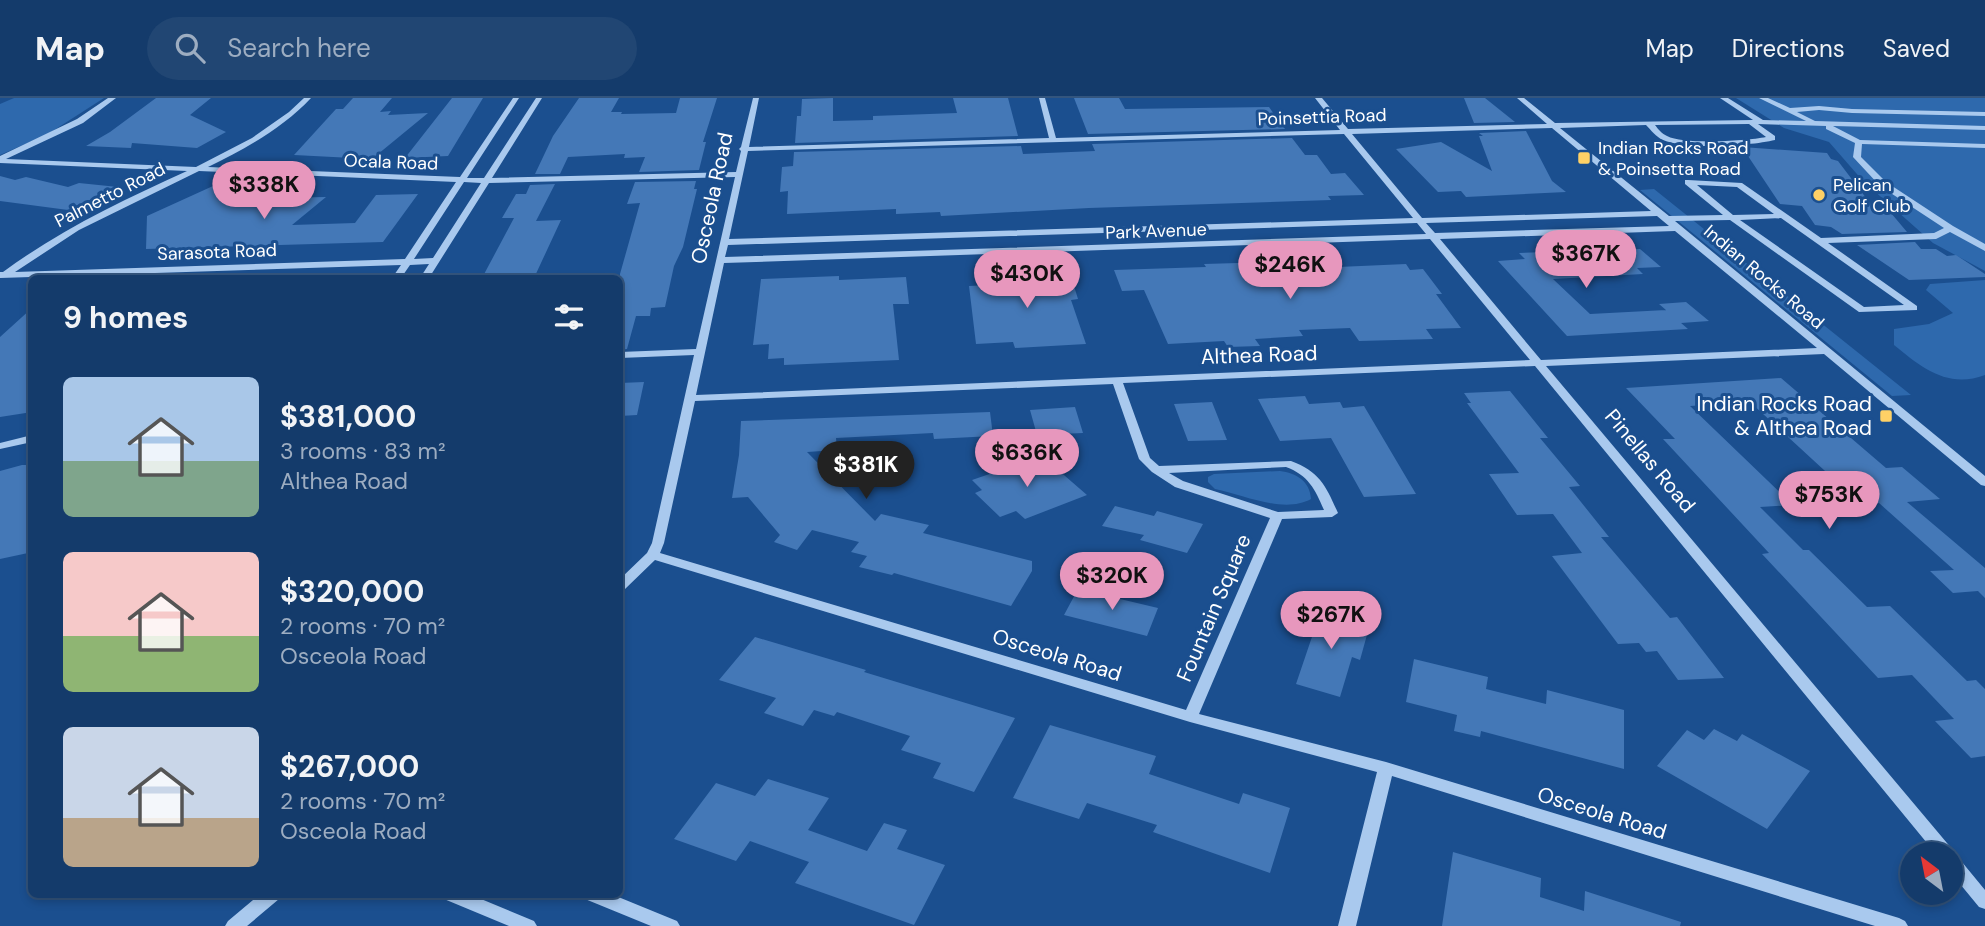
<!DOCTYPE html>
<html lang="en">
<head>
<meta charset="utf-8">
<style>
	body { margin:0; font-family:"DM Sans",sans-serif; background:#214673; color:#f1f3f6; height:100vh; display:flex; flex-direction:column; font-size:26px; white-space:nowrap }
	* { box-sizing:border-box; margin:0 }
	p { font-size:23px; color:#9dadc1 }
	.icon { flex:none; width:38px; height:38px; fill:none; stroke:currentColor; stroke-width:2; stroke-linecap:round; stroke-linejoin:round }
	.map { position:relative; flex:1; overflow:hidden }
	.drawer { position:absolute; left:28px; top:177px; width:595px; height:623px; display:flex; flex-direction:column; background:#143b6b; border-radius:10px; box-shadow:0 4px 10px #0003,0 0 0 2px #33557e }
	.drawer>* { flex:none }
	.needle { width:46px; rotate:328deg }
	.buttons { position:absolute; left:1900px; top:744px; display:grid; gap:14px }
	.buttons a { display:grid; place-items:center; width:63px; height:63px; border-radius:50%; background:#143b6b; box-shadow:0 4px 10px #0003,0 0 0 2px #33557e; font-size:35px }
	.price { position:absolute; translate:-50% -60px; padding:0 16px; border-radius:24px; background:#e797bd; color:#111; font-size:23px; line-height:46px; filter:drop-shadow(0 2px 4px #0008) }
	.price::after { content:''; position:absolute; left:50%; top:42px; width:21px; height:16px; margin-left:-10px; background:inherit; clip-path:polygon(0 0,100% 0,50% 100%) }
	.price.current { background:#222; color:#fff }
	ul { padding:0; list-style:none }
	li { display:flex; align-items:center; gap:21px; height:175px; padding:0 35px }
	li span { display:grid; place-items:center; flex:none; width:196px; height:140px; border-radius:10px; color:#555 }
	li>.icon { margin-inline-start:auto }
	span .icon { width:84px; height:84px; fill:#fffc; stroke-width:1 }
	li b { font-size:30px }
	h2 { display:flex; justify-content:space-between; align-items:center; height:84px; padding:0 35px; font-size:30px }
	header { display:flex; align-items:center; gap:42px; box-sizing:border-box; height:98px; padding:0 35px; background:#143b6b; border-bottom:2px solid #33557e }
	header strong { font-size:33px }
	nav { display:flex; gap:38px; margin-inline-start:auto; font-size:24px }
	.search { width:490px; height:63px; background:#214673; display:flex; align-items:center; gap:18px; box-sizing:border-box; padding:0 24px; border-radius:38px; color:#9dadc1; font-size:26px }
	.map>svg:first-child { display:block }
	.green { fill:#2e69ad }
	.building { fill:#4478b7 }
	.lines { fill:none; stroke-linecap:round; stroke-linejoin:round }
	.minor { fill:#a9c9ee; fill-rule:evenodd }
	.poi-dot { fill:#ffd166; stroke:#1b4f8f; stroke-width:2.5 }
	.labels { text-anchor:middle; stroke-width:6; stroke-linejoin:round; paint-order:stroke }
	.far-street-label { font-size:18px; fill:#fff; stroke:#1b4f8f }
	.far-poi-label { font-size:18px; fill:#fff; stroke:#1b4f8f; text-anchor:start }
	.street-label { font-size:21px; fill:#fff; stroke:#1b4f8f }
	.poi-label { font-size:21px; fill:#fff; stroke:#1b4f8f; text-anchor:end }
</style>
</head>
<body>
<header>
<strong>Map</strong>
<div class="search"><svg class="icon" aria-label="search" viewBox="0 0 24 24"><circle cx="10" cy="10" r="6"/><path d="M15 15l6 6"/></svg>Search here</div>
<nav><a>Map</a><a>Directions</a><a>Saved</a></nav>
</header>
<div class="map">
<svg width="1985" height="828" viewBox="0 0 1985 828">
	<rect width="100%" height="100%" fill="#1b4f8f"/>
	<!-- green -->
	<path class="green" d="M14 0H104L48 36 0 57V6Z
		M1736 0H1985V173L1933 145 1863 83 1829 44 1784 30Z
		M1654 91 1911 297 1892 298 1640 92Z
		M1985 182V277C1948 291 1922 270 1894 247V231L1929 226 1953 215 1926 192 1930 186Z
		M1280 373C1296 375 1310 383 1311 401 1284 416 1244 397 1215 391L1208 384V379L1214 376Z"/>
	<!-- building -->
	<path class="building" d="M156 0H211L190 17 226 34 197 50 132 45 131 50 86 48 110 34Z
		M353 0H392L380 14 391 13 388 17 428 15 372 61 294 57 336 11H343Z
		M452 0H483L448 58 405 60Z
		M579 0H619L611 14H622L621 16 676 15 680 0H717L703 44H706L699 72 639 74 645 59 624 60 625 56 568 59 560 76H535L553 38Z
		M833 0V23L873 22V18L957 15 953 0H1008L1018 38 795 45 797 18H801L802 1Z
		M1074 0H1119L1125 11 1269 9 1285 31 1088 36Z
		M1464 0H1485L1515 24 1474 25Z
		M1526 33 1552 83 1566 94 1466 99 1461 93 1438 94 1396 51 1441 44 1492 73 1479 38H1483L1479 35Z
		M1292 40 1305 57H1317L1331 76 1345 75 1364 97 1328 98 1331 102 1089 110 941 118 940 114 896 116V111L787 116 788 93 780 94 782 69 793 68 794 54 1021 48 1023 56 1095 53 1092 46Z
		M1742 49 1827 55 1831 61 1838 63 1876 113 1891 115 1907 134 1842 136 1831 129 1815 127 1802 108 1780 106Z
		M0 78 15 82 26 79 68 89 79 85 118 89 68 112 0 103Z
		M696 83 694 91H697L683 149 674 168 665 209 651 210 650 218H636L627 251 620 252V176L640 105 627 106 635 84Z
		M555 86 536 123 561 122 534 180H482L514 120H502L516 96H526L530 87Z
		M213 88 275 94V100L326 99 292 127 355 125 376 97 418 96 383 144 146 151 147 118Z
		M1915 144 1921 151H1936L1947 158 1956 157 1985 176V179L1909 182 1857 147Z
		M1640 151 1661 169 1637 170 1643 176 1553 181 1590 216 1666 212 1688 231 1567 238 1498 163 1525 161 1519 155Z
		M1333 162 1338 169 1406 166 1410 172 1423 171 1442 196H1436L1461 230 1426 231 1433 241 1359 243 1350 230 1299 232 1303 238 1255 241 1260 248 1228 249 1224 243 1168 246 1144 192 1122 193 1114 172 1206 169 1204 166Z
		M1069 172 1078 201 1071 202 1086 246 1015 250 1013 244 976 246 969 188 990 187 988 175Z
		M839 178V182L906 179 909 206H893L899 262 784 267V260L768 261 769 246 753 247 761 181Z
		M1686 204 1709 223 1681 225 1659 206Z
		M32 210V314L0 319V239Z
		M1781 280 1886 370 1902 369 1940 401 1907 404 1985 470V500L1978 493 1953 495 1930 473 1954 472 1879 405 1862 407 1750 304 1690 308 1793 407 1760 409 1803 452H1809L1867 509 1890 508 1967 583 1976 582 1985 591V658L1971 660 1935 623 1954 621 1912 577 1878 580 1762 456 1769 455 1663 341H1675L1626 290Z
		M644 284 637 317 620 318V285Z
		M1510 293 1548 340H1540L1580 388 1569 389 1609 439H1601L1670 520 1677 519 1724 580 1678 582 1657 553 1646 554 1639 545 1618 546 1552 458 1582 455 1553 416 1517 417 1489 376 1519 375 1467 305H1471L1464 295Z
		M1305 298 1309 306 1340 304 1343 310 1364 308 1416 396 1364 399 1331 340 1280 343 1258 301Z
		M1212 304 1227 342 1188 343 1174 306Z
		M1075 309 1083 335 1037 337 1030 312Z
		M990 314 993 338 934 341 933 335 836 340 837 352 807 354 875 423 881 416 929 427 923 435 1032 463V473L1011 508 894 475 892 477 859 469 867 458 851 454 859 444 812 432 797 452 774 444 780 437 748 399 732 400 739 357 741 323Z
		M1042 358 1087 397 1025 421 1016 413 1000 419 975 395 982 392 972 382Z
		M22 367H32V411L27 412 28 455 0 461V373Z
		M1115 408 1154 418 1157 413 1203 426 1187 455 1140 442 1144 437 1102 428Z
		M1078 491 1158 510 1147 538 1064 517Z
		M1309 510 1370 526 1360 562 1352 559 1340 599 1296 586 1315 530 1303 527Z
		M755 539 866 572 864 574 1015 620 974 694 933 680 941 665 901 652 910 638 837 614 834 618 814 612 803 628 764 615 776 600 719 582Z
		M1414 561 1488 579 1486 591 1546 606 1547 592 1624 612V671L1481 633 1480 639 1454 633 1457 617 1406 604Z
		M1050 627 1156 658 1149 676 1239 706 1243 695 1290 710 1270 775 1153 734 1157 727 1087 705 1079 721 1013 700Z
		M1714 631 1737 643 1742 636 1810 673 1767 731 1657 668 1687 632 1704 642Z
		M768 681 829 700 808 732 867 753 884 725 907 732 897 751 945 767 914 827 795 785 809 764 750 743 736 763 674 741 716 685 755 698Z
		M1453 754 1541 780 1540 799 1584 813 1585 793 1681 824 1680 828H1442Z"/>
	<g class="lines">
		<!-- minor -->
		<path class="minor" d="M108 0H116L83 25 6 61 196 69 252 40 289 14 304 0H311C283 30 245 51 208 69L460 79 513 0H519L467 80H484L536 0H542L492 80 736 74 741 53 739 51 741 49 753 0H759L749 49 1049 40 1039 0H1045L1056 40 1340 32 1315 0H1322L1348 31 1547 26 1517 0H1524L1555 25 1753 22 1720 0H1728L1763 22 1806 23 1759 0H1768L1790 10 1819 8 1852 11 1985 14V18L1852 15 1819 12 1797 14 1815 23 1985 28V32L1833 28 1860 42 1985 46V50L1862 46 1861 59 1886 84 1953 128 1985 146V153L1950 134 1936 141 1828 145 1917 208V212L1859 214 1730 122 1675 123 1985 378V388L1981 387 1824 256 1546 268 1952 751 1954 757 1957 758 1985 792V811L1979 809 1951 775V756H1936L1535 268 1123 285 1150 360 1159 368 1291 363C1320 374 1326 388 1338 415L1332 419 1282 421 1199 616 1386 664 1899 820 1905 823 1908 828H1875L1392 678 1356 828H1338L1377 674 1190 624 655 462 625 491 620 492V481L647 455 652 445 694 257 620 260V254L696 251 735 79 489 85 429 180H420L429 166 410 167 401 180H392L401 167 0 180V174H3C60 132 123 102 187 73L0 65V58L77 21ZM1749 26 1766 39C1746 43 1684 47 1667 38 1662 36 1658 31 1655 27ZM1758 26 1826 28V31L1855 45 1853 59 1880 88 1944 130 1934 135 1821 140 1742 85 1688 82H1685V86L1723 117 1669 118 1560 30 1646 27C1651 32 1656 39 1663 42 1686 52 1750 48 1775 42V38ZM1552 30 1651 113 1422 120 1352 36ZM1344 36 1413 120 729 141 748 53ZM199 73 456 84 405 161 15 174 79 132ZM464 84 481 85 433 160 414 161ZM1697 87 1737 89 1774 116 1733 117ZM1657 118 1669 128 1435 135 1426 125ZM1781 120 1904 207 1864 209 1740 122ZM1417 125 1426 136 725 159 728 147ZM1675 133 1817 250 1541 262 1440 141ZM1430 141 1530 262 696 297 724 165ZM1113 286 1139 361 1152 374 1175 389 1270 420 1186 612 660 455 664 445 695 303ZM1286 369C1308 377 1315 391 1324 412L1278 414 1183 383 1169 375Z
			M32 337V344L0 351V345Z
			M260 796H281L279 801 247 828H225L228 823Z
			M442 796H469L534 823 537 828H509L444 801Z
			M583 796H611L677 823 680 828H651L585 801Z"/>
	</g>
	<!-- markers -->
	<g class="poi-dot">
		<rect x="1577" y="53" width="14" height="14" rx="3.5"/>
		<circle cx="1819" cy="97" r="7"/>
		<rect x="1879" y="311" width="14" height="14" rx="3.5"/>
	</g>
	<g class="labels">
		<!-- far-street labels -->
		<g class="far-street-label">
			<text transform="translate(1322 19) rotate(-2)" y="6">Poinsettia Road</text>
			<text transform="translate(391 64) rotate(2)" y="6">Ocala Road</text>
			<text transform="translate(110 97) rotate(-27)" y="6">Palmetto Road</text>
			<text transform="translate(1156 133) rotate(-2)" y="6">Park Avenue</text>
			<text transform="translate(217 154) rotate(-2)" y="6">Sarasota Road</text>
			<text transform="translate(1764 179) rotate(40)" y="6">Indian Rocks Road</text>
		</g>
		<!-- far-poi labels -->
		<g class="far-poi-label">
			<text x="1598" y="56">Indian Rocks Road<tspan x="1598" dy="21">&amp; Poinsetta Road</tspan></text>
			<text x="1833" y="93">Pelican<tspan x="1833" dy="21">Golf Club</tspan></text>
		</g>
		<!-- street labels -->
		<g class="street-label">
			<text transform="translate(712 100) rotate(-78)" y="7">Osceola Road</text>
			<text transform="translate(1259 257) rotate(-2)" y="7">Althea Road</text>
			<text transform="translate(1650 363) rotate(50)" y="7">Pinellas Road</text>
			<text transform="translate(1214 510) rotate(-67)" y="7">Fountain Square</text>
			<text transform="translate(1057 557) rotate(17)" y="7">Osceola Road</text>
			<text transform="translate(1602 715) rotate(17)" y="7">Osceola Road</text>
		</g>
		<!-- poi labels -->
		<g class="poi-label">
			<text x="1872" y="313">Indian Rocks Road<tspan x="1872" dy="24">&amp; Althea Road</tspan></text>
		</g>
	</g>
</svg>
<div class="buttons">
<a><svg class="needle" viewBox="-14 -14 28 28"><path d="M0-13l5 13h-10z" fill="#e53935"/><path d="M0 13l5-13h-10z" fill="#9dadc1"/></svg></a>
</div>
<b class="price" style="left:264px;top:123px">$338K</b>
<b class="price" style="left:1586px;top:192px">$367K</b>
<b class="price" style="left:1290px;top:203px">$246K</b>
<b class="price" style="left:1027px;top:212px">$430K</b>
<b class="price" style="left:1027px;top:391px">$636K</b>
<b class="price current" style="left:866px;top:403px">$381K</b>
<b class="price" style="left:1829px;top:433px">$753K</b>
<b class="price" style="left:1112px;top:514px">$320K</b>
<b class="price" style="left:1331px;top:553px">$267K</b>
<section class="drawer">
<h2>9 homes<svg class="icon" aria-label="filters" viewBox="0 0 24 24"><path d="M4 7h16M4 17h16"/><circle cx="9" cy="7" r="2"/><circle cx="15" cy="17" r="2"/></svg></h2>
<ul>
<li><span style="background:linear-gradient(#a9c7e8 60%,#7fa58c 0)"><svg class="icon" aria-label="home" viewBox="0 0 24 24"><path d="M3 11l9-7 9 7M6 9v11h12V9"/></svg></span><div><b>$381,000</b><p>3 rooms · 83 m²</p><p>Althea Road</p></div></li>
<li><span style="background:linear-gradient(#f6c9c9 60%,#8fb573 0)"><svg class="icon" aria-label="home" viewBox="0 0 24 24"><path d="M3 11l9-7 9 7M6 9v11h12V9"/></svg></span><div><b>$320,000</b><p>2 rooms · 70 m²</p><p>Osceola Road</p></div></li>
<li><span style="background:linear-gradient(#c9d6e8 65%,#b9a48a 0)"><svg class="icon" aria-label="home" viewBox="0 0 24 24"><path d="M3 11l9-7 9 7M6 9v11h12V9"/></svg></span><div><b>$267,000</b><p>2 rooms · 70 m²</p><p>Osceola Road</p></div></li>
</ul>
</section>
</div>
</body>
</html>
